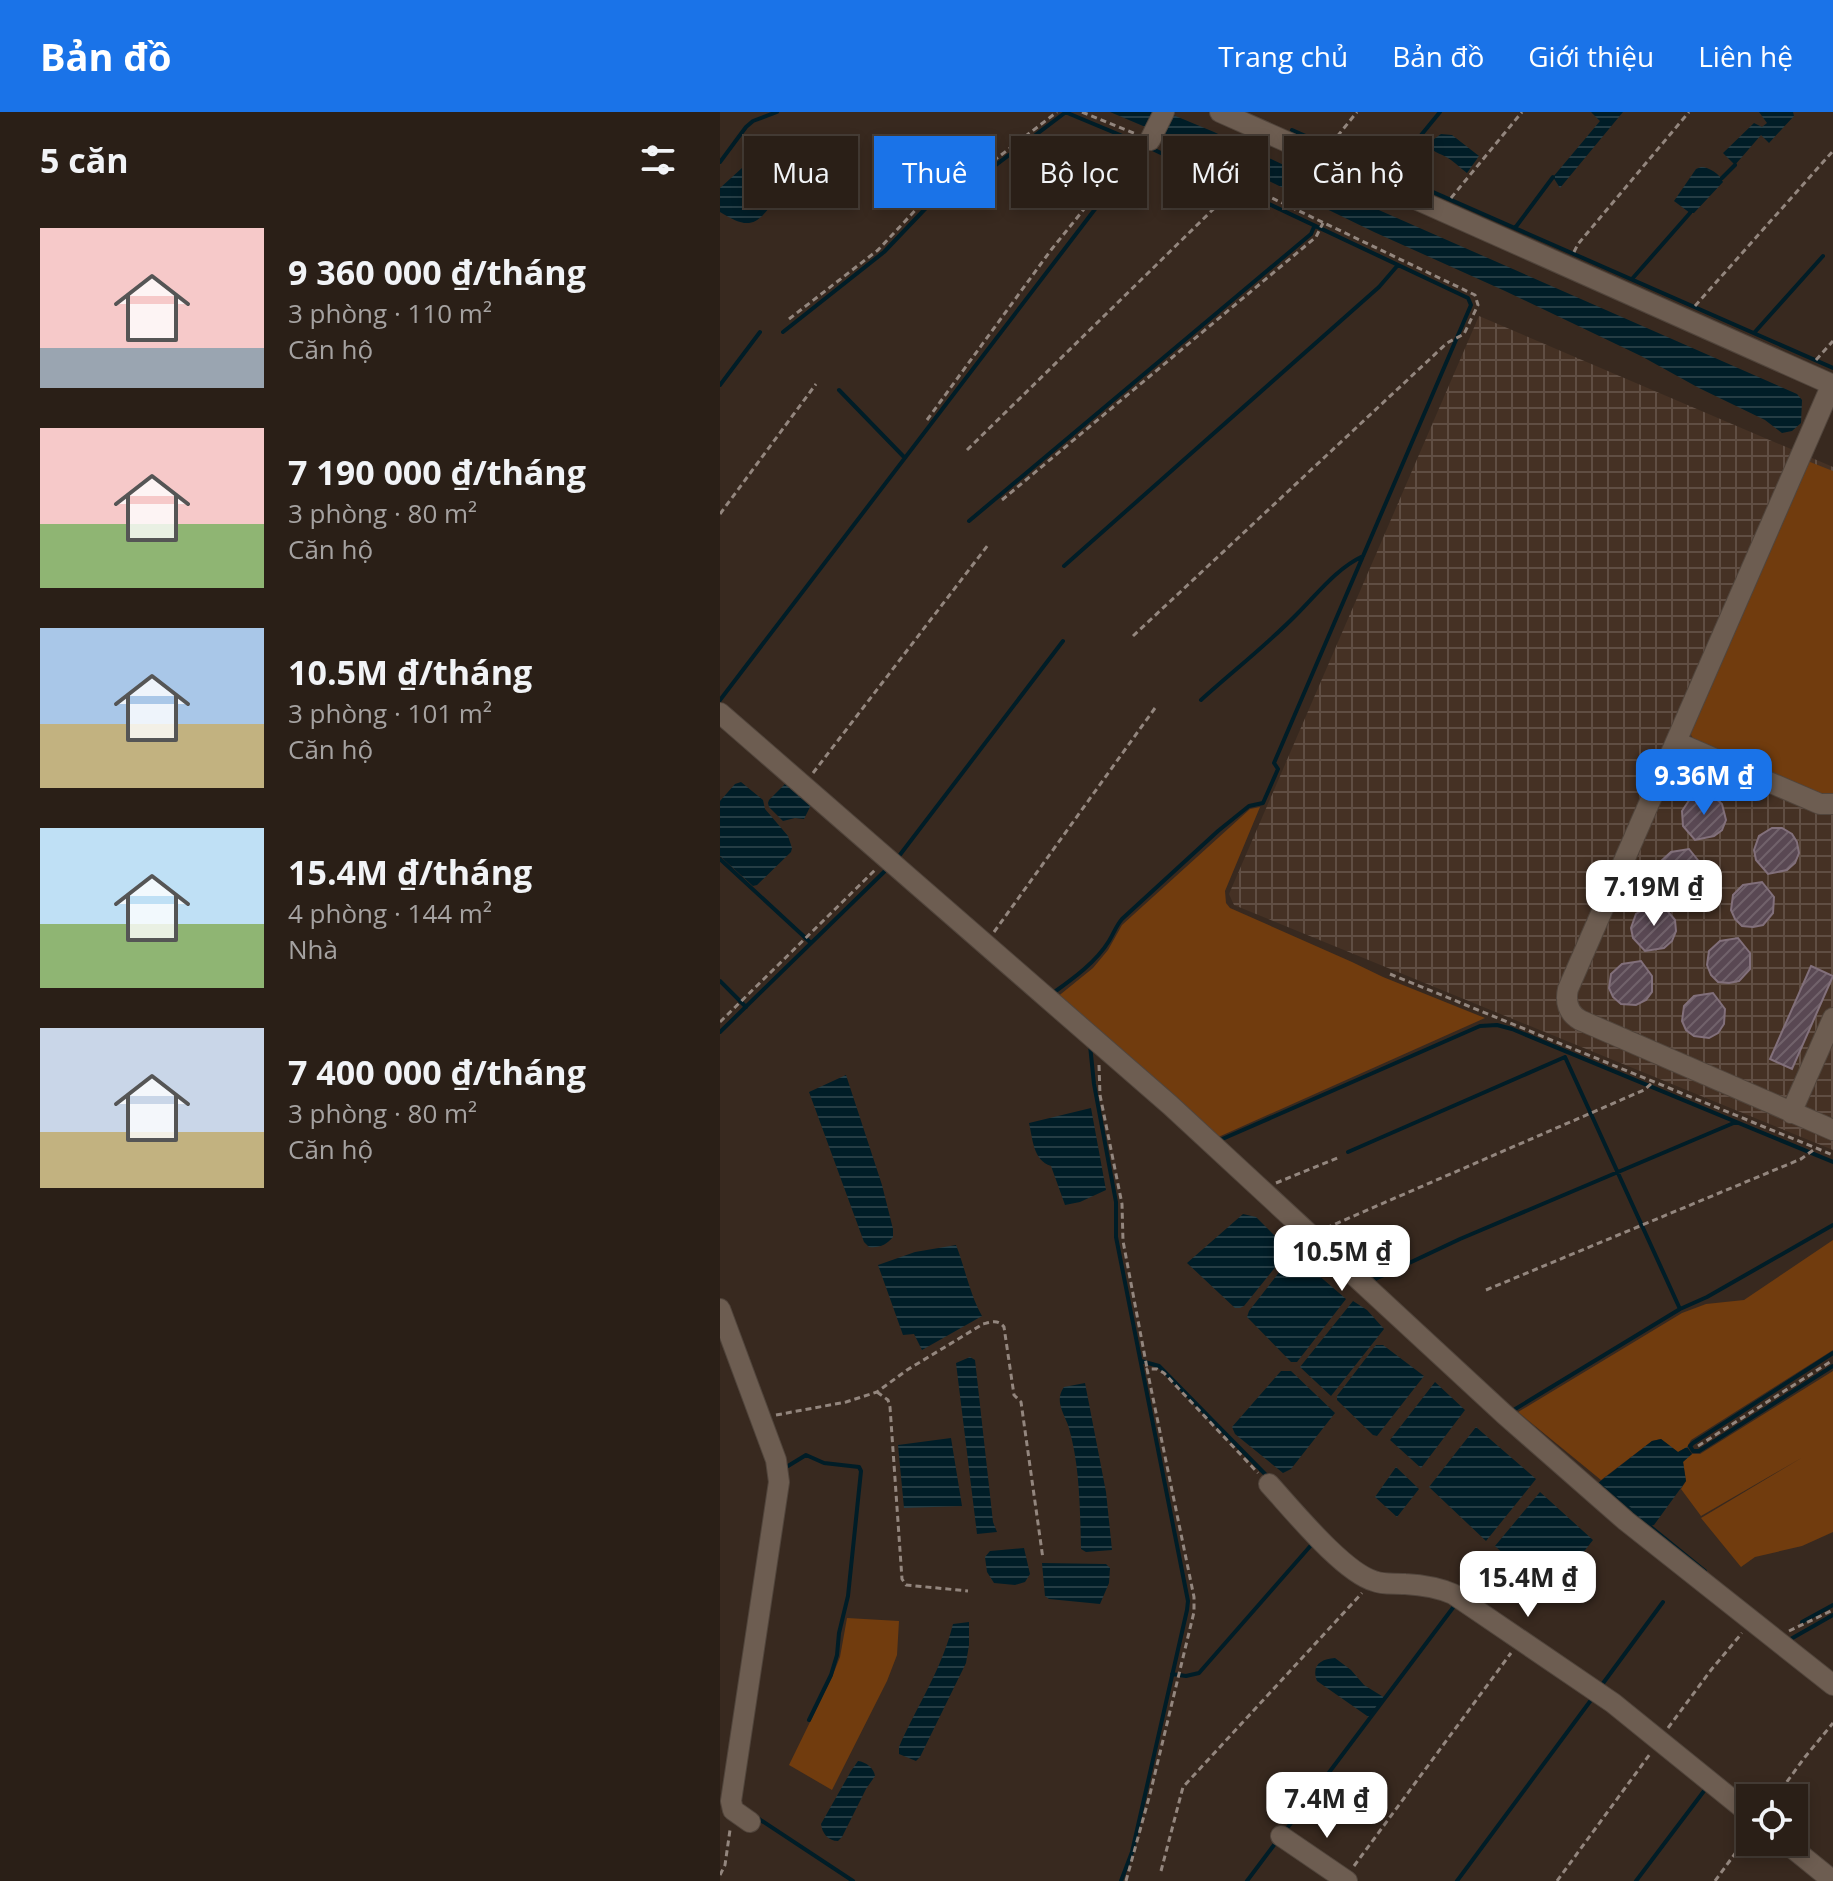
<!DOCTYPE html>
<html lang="vi">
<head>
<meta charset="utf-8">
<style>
	body { margin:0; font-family:"Open Sans",sans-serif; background:#322720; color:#f1f3f6; height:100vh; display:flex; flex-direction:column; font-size:30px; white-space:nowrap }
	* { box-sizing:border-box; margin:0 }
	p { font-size:26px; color:#a5a2a1 }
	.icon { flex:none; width:44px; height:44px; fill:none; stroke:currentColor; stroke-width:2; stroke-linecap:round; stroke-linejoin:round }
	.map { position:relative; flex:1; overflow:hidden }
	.sheet { display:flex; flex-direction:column; background:#2a1f17; width:720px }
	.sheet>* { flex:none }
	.banner { position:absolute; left:24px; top:24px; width:760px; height:72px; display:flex; gap:16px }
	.controls { position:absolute; left:1016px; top:1672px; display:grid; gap:16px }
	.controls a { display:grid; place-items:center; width:72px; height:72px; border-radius:0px; background:#2a1f17; box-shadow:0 4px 12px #0003,0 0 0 2px #463d36; font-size:40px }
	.price { position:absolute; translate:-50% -68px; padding:0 18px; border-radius:16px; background:#fff; color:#222; font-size:26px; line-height:52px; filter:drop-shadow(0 2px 4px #0008) }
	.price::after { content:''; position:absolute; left:50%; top:48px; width:24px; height:18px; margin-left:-12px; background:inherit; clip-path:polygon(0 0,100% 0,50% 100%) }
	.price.current { background:#1a73e8; color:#fff }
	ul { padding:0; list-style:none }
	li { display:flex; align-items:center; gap:24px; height:200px; padding:0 40px }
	li span { display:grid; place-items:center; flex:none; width:224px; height:160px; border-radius:0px; color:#555 }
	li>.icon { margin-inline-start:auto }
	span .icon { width:96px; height:96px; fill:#fffc; stroke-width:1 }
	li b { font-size:34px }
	h2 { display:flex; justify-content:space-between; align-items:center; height:96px; padding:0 40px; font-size:34px }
	.pill { padding:0 28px; border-radius:0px; background:#2a1f17; box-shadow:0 4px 12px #0003,0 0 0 2px #463d36; font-size:28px; line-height:72px }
	.pill.current { background:#1a73e8; color:#fff }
	header { display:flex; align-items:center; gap:48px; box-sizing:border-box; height:112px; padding:0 40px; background:#1a73e8; color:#fff }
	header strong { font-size:38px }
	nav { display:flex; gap:44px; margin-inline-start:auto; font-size:28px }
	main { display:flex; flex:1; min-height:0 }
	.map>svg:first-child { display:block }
	.industrial { fill:url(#industrial-grid) }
	.green { fill:#713c0e }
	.water { fill:url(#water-rules) }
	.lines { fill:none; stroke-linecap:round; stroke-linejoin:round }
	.stream { stroke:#001d27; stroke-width:4 }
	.building { fill:url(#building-hatch); stroke:#82707b; stroke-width:2 }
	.minor-casing { stroke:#51453c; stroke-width:22 }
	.path { stroke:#93867e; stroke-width:3; stroke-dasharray:6 4; stroke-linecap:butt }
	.minor { stroke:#6d5d51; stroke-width:20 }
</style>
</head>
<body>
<header>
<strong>Bản đồ</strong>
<nav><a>Trang chủ</a><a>Bản đồ</a><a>Giới thiệu</a><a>Liên hệ</a></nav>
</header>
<main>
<section class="sheet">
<h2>5 căn<svg class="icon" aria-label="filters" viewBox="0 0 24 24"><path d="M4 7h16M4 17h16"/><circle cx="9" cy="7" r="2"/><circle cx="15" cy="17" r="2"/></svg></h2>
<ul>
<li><span style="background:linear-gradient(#f6c9c9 75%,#9aa5b1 0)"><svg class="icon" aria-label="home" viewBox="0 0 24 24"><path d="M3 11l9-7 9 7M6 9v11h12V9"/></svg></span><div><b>9 360 000 ₫/tháng</b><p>3 phòng · 110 m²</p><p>Căn hộ</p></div></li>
<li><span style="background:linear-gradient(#f6c9c9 60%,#8fb573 0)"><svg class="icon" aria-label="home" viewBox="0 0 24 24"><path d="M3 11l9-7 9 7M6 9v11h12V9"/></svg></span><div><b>7 190 000 ₫/tháng</b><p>3 phòng · 80 m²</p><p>Căn hộ</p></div></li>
<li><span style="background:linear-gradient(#a9c7e8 60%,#c2b280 0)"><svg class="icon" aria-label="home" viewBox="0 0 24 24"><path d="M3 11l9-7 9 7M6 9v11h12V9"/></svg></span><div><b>10.5M ₫/tháng</b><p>3 phòng · 101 m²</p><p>Căn hộ</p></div></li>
<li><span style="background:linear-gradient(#bfe0f5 60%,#8fb573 0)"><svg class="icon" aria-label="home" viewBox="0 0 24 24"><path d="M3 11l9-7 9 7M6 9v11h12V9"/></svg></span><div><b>15.4M ₫/tháng</b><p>4 phòng · 144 m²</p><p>Nhà</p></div></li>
<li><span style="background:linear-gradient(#c9d6e8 65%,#c2b280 0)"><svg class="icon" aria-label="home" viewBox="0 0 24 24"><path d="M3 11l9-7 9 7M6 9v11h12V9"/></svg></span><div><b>7 400 000 ₫/tháng</b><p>3 phòng · 80 m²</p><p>Căn hộ</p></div></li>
</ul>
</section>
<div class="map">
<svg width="1113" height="1769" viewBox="0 0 1113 1769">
	<defs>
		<pattern id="industrial-grid" width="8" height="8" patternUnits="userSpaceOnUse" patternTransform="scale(2)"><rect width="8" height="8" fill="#453124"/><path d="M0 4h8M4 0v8" fill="none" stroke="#604e43"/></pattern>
		<pattern id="water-rules" width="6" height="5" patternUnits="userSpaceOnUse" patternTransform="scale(2)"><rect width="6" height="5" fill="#001d27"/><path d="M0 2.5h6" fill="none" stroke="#253d45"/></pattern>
		<pattern id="building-hatch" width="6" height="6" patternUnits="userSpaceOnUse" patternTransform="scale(2)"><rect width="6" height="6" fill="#594853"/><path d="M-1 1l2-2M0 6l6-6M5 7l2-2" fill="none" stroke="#71626b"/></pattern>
	</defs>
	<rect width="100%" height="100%" fill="#38291f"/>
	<!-- industrial -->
	<path class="industrial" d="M759 204 1113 355V1038L514 793 509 782Z"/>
	<!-- green -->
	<path class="green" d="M1085 348 1113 359V684L1109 685 974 628 970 621Z
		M540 695 505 779 506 791 510 796 632 850 663 865 765 906 494 1027 336 886 373 856 388 838 402 813 530 697Z
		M1113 1128V1238L971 1328 967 1335 958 1340 941 1327 932 1329 881 1368 798 1300 962 1201 986 1192 1024 1188Z
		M1113 1259V1420L1082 1434 1035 1445 1021 1455 981 1406 1083 1345 981 1404 961 1377 966 1369 963 1349 972 1342H980Z
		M127 1506 179 1509 177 1543 167 1569 112 1678 69 1653 112 1565 120 1545Z"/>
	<!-- water -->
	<path class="water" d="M390 0H446L494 20 661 99 1077 282 1082 288 1081 311 1072 319 1062 321 1045 308 979 276 921 244 785 179 654 120 520 55Z
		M871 0H903L840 76 833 65 880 9Z
		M1039 0H1073L1074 4 1049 31 1041 23 1015 53 1003 41 1034 11 1042 15 1047 11Z
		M721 22 732 23 759 44 747 61C741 57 737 52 731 48 723 42 714 41 708 34L710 30Z
		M981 55C989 55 1000 62 1003 70L974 101H970L954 89 976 57Z
		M22 56 43 64 52 92C34 117 25 115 0 100V76Z
		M21 670 43 688 45 697 68 724 72 736 71 740 37 773 33 774 0 744V689L15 672Z
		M66 671 90 688 91 693 84 707 75 706 63 709 49 695 48 691 49 688Z
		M126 963 162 1073 173 1117V1125C166 1133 160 1136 149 1135L144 1130 89 980Z
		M371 996 386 1078 360 1090 345 1093 331 1054C313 1048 313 1028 309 1011Z
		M523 1102 536 1105 559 1128 565 1143 524 1194 520 1196H515L467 1151Z
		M236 1133C245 1156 250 1183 262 1204L202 1238 194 1222 183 1223 158 1153 195 1140Z
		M571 1145 582 1149 626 1187 577 1250H571L527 1205 529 1199Z
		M633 1189 647 1198 664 1217 611 1284 580 1255Z
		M656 1233H663L704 1264 657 1324 653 1323 617 1288V1284Z
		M250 1245 255 1248 273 1410 277 1420 257 1422 236 1251Z
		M561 1259H571L615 1301 571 1357 563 1361 515 1322 512 1315Z
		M715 1270 745 1298 701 1356 670 1328Z
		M365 1271 386 1380 392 1438 366 1440 361 1437C360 1397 360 1355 349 1316 344 1301 334 1289 344 1275Z
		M756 1315 816 1367 766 1429 709 1375Z
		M231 1326 242 1394 184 1396 178 1333Z
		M941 1327 958 1340 967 1335 972 1342 963 1350 966 1369 934 1413 929 1414 878 1371 932 1329Z
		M676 1355 699 1377 677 1405 655 1385Z
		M820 1380 873 1428 829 1484 775 1434Z
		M304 1436 310 1462 305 1470 295 1473 274 1471 267 1460 265 1445 270 1439Z
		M322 1451 386 1452 390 1456 389 1471 380 1492 329 1487 325 1484Z
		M249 1510V1533L246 1551 200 1645 196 1649 179 1642V1635C197 1594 222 1557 233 1512Z
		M615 1546 631 1558 644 1573 665 1586 650 1606 597 1569C591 1553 601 1547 615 1546Z
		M138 1649C146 1650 154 1656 155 1664L146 1677 122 1725 118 1729C108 1729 102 1721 101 1712L131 1659Z"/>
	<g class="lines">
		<!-- stream -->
		<path class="stream" d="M572 18 1113 256
			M0 50 26 15 33 9 57 0
			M670 61 720 0
			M1002 66 1015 53
			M795 116 833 65
			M912 167 970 101
			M63 220 164 140 205 97 218 88 248 74 346 0
			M1034 221 1103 144
			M0 273 40 220
			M119 278 184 345
			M249 409 591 122 594 115
			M344 454 659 175 678 153
			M0 588 424 33
			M481 588C513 559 548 532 578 501 599 480 616 457 643 444
			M0 747 91 831
			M176 748 343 529
			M0 869 26 895
			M333 881C354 866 376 850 389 829 394 821 396 814 402 807L498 719 529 694 543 691 558 657 554 651 751 193 748 186 424 33 345 0
			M0 920 167 757
			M370 933 374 972 396 1090V1125L468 1489 467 1498 412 1740 401 1769
			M845 945 960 1197
			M501 1030 500 1028 760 914 777 913 792 917 1113 1050
			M628 1040 845 945
			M651 1169 740 1127 1016 1010
			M1113 1241 973 1331 970 1334 973 1339H979L1113 1254
			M421 1249 439 1254 547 1364
			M792 1299 960 1197 987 1185 1113 1113
			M68 1354 86 1343 104 1351 139 1355 141 1359 128 1484 119 1521 117 1543 111 1563 89 1608
			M883 1376 917 1403
			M927 1412 985 1459
			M1082 1510 1113 1493
			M1069 1528 1113 1503
			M452 1562 466 1564 479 1561 593 1431
			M881 1574 943 1490
			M36 1705 133 1769
			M565 1719 735 1493
			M527 1769 557 1729
			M737 1769 874 1584
			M916 1769 987 1675"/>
	</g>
	<!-- building -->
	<path class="building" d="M984 682 994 685 1002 692 1006 708 1002 718 994 724 975 728 963 714 962 699 970 687Z
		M1052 716H1062L1072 722 1077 730 1079 741 1075 751 1067 758 1048 762 1036 748 1034 738 1039 724Z
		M969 737 981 752V768L971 780 960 782 950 781 942 774 938 765 940 750 951 740Z
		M1042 770 1054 785 1053 801 1043 813 1033 815 1022 814 1015 807 1011 798 1013 783 1023 773Z
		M929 794 945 796 955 808 956 819 952 829 944 836 925 839 913 826 911 816 916 802Z
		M1018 826 1030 841V857L1019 869 1009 871 998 870 991 863 987 853 989 839 1000 829Z
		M921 849 932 864V880L926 888 916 893 901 892 893 885 889 876 891 862 902 852Z
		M1091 854 1113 864 1072 957 1050 947Z
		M993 881 1005 897 1004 912 998 921 989 926 974 924 966 918 962 909 964 894 974 884Z"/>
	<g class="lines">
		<!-- minor casing -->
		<g class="minor-casing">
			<path id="minor" d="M500 0 1113 273
				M430 28 444 0
				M1112 272 848 877C845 890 848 901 860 908L1113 1018
				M0 601 450 993 784 1302 906 1409 1113 1573
				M956 630 1100 692H1113
				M1071 1001 1113 906
				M0 1197 56 1348 59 1370 11 1689 13 1698 30 1710
				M549 1372C572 1397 623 1460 654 1469 663 1473 675 1471 685 1472 702 1473 717 1475 733 1482L893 1591 1030 1702
				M561 1724 627 1769
				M1065 1730 1113 1769"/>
		</g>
		<!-- path -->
		<path class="path" d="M362 0 416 22
			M611 32 637 0
			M731 86 802 0
			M854 140 858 132 969 0
			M975 194 1113 39
			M69 207 158 138 204 89 242 71 255 63 337 0
			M1096 248 1113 229
			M207 308 331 138 415 34
			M247 338 519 72
			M282 388 596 125 603 111
			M0 402 96 272
			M413 524 727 231 744 222 758 193 755 183 445 35
			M93 661 268 433
			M274 820 435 596
			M670 862 1113 1043
			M0 910 155 758
			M379 953 380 983 402 1092 403 1129 427 1256
			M556 1071 620 1045
			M606 1116 924 978 933 970
			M766 1178 1081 1047 1096 1036
			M157 1280 168 1288 170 1295 182 1467 186 1473 248 1479
			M56 1303 126 1290 157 1280 187 1258 263 1212C271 1210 278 1207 284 1215L294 1283 301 1290 323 1447
			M978 1334 1113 1248
			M1069 1519 1113 1498
			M948 1616 991 1558 1022 1521
			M1055 1686 1085 1645 1113 1611
			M634 1754 791 1541
			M441 1759 463 1675 642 1481
			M0 1763 5 1753 10 1718
			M406 1769 430 1682 474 1500V1485L427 1257H437L444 1261 538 1361
			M837 1769 930 1642
			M995 1769 1030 1721"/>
		<!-- minor -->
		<use href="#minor" class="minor"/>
	</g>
</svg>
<div class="controls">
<a><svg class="icon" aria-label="locate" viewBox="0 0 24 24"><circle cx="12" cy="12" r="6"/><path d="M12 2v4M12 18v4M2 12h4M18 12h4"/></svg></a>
</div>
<b class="price current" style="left:984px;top:705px">9.36M ₫</b>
<b class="price" style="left:934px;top:816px">7.19M ₫</b>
<b class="price" style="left:622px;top:1181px">10.5M ₫</b>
<b class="price" style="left:808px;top:1507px">15.4M ₫</b>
<b class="price" style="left:607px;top:1728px">7.4M ₫</b>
<div class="banner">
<a class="pill">Mua</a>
<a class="pill current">Thuê</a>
<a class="pill">Bộ lọc</a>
<a class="pill">Mới</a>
<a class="pill">Căn hộ</a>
</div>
</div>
</main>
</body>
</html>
